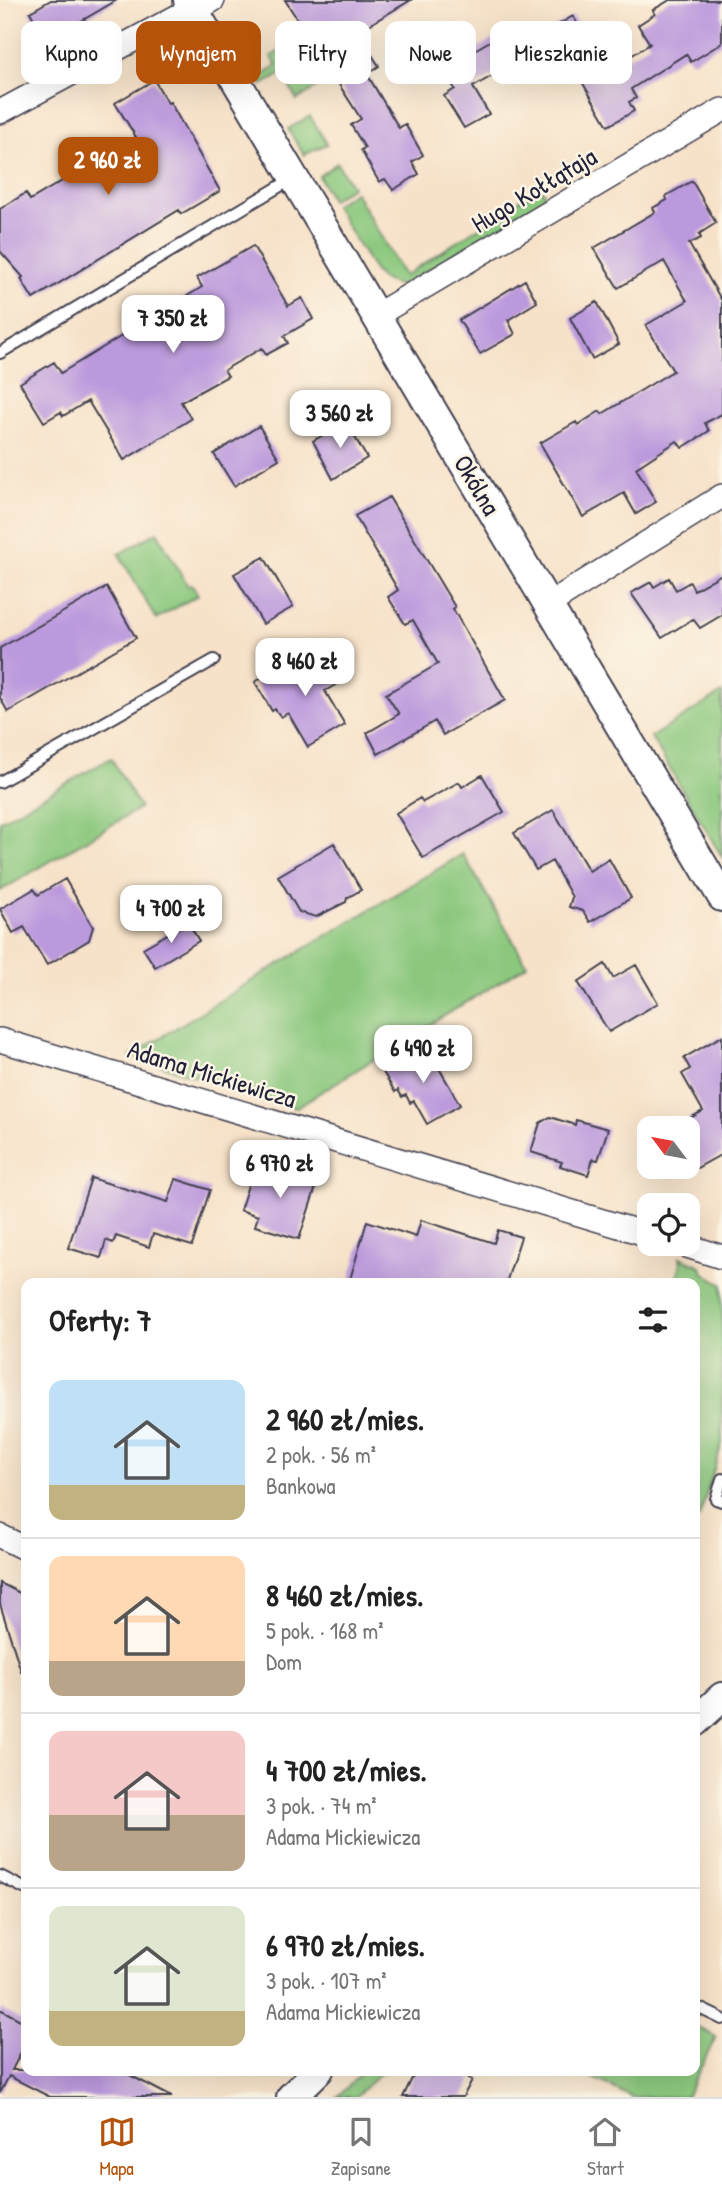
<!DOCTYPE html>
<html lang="pl">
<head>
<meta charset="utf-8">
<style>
	body { margin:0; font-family:"Patrick Hand",sans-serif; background:#f6f6f6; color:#222; height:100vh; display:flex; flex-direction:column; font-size:26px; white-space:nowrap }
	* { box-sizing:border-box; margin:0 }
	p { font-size:23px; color:#767676 }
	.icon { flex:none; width:38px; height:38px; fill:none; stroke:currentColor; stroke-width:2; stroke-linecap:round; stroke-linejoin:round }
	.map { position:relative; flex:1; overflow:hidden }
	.sheet { position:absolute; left:21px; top:1278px; width:679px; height:798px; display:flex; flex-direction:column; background:#fff; border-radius:14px; box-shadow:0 7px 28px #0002 }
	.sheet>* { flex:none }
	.hud { position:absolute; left:21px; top:21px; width:681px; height:63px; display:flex; gap:14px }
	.needle { width:46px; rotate:302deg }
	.buttons { position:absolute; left:637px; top:1116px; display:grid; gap:14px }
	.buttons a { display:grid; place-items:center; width:63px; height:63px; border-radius:14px; background:#fff; box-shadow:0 7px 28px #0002; font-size:35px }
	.price { position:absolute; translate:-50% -60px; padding:0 16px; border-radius:14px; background:#fff; color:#222; font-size:23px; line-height:46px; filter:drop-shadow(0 2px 4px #0008) }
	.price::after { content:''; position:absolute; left:50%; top:42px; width:21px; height:16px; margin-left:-10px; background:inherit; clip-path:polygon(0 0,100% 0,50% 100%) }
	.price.current { background:#b45309; color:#fff }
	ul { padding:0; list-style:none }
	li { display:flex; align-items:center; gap:21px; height:175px; padding:0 28px }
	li+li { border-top:2px solid #e0e0e0 }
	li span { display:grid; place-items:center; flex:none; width:196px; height:140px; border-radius:14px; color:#555 }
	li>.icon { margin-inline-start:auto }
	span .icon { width:84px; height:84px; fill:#fffc; stroke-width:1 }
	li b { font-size:30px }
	h2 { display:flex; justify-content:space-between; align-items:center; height:84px; padding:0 28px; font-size:30px }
	.chip { padding:0 24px; border-radius:14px; background:#fff; box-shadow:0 7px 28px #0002; font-size:24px; line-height:63px }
	.chip.current { background:#b45309; color:#fff }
	.tab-bar { display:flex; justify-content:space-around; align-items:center; height:98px; border-top:2px solid #e0e0e0; background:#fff; font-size:19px; color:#767676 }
	.tab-bar a { display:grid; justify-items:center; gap:4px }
	.tab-bar .current { color:#b45309 }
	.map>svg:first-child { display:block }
	.green { fill:#8bc87e; stroke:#56755c; stroke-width:2 }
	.building { fill:#b9d }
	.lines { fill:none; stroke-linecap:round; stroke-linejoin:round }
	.service-casing { stroke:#423f50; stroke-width:14 }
	.minor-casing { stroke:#423f50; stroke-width:26 }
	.tertiary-casing { stroke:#423f50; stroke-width:32 }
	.service { stroke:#fff; stroke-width:10 }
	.minor { stroke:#fff; stroke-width:23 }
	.tertiary { stroke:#fff; stroke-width:28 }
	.labels { text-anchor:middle; stroke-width:5; stroke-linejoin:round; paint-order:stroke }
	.street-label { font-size:26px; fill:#22223b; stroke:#fcf5e5 }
</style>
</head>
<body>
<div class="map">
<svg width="722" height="2097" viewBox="0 0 722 2097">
	<rect width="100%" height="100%" fill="#fcf5e5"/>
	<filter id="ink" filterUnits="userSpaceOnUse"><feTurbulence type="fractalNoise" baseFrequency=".0143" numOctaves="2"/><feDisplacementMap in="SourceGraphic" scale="14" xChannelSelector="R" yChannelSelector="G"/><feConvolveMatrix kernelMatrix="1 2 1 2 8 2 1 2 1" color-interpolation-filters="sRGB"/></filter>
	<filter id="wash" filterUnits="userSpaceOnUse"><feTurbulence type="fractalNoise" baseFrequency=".00686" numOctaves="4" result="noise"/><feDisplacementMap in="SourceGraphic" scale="28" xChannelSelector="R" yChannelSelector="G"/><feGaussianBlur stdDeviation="1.57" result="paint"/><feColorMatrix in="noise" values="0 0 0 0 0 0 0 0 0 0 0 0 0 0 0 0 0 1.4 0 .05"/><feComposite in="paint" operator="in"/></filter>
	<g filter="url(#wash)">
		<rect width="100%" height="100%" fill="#f7e2c9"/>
		<!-- green -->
		<path class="green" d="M294 43C304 45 309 51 305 61L262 85 259 78 277 66 271 56Z
			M310 67 320 72 322 81 320 85 297 100 287 82Z
			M310 116 327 144 304 155 288 129Z
			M337 163 352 187 331 200 319 176Z
			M541 188 546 197 540 206 399 286 382 279 375 272 334 205 355 192 404 276 487 222 488 218Z
			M157 532 188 586 192 584 198 595 156 619 119 554Z
			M722 693V857L651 737Z
			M111 758 140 808 0 891V821Z
			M463 854 527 965 295 1108 131 1056 264 973Z
			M680 1257 701 1266 703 1272 722 1284V1443L699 1518 695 1517V1283H675L681 1263Z
			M695 2026 716 2037 686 2097H631L578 2070H695Z
			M365 2070H384L355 2097H337Z"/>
		<g id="blocks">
			<!-- building -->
			<path class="building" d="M51 0H117L47 41 30 12Z
				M285 0H411L357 32 379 66 367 74 399 128 405 124 423 155 412 162 419 174 393 190 385 179 379 182 361 150 365 148 351 125 361 119Z
				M670 0H722V43L691 62 686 54 631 89 636 98 629 102 634 111 608 126 565 53 547 64 532 40 573 16 606 71 650 44 638 25 655 14 653 10Z
				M507 31 523 58 473 87 489 114 464 128 444 96 455 89 442 69Z
				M154 80 168 103 170 102 220 191 181 214 179 210 33 299 21 279 23 277 0 251V209L26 193 30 200 136 137 115 103Z
				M692 181 716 223 699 234 701 238 689 244 722 301V414L705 423 709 431 682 448 677 441 636 468 656 502 636 514 624 493 583 517 540 443 576 422 578 425 600 411 602 414 673 371 646 325 687 301 664 261 618 288 594 248 655 212 653 208 667 200 666 196Z
				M253 246 288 306 302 298 313 319 284 336 288 343 266 355 262 348 224 370 228 376 181 402 191 419 124 460 88 401 63 416 61 412 44 422 20 383 54 362 61 373 202 287 197 278Z
				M525 280 537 302 508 320 515 334 480 354 459 320Z
				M597 302 619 344 592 359 570 318Z
				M346 422 367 458 333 479 313 441Z
				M259 426 279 459 234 486 214 454Z
				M389 497 455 607 453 609 505 700 443 735 435 721 378 754 367 733 399 714 386 694 438 664 413 620 405 624 388 597 398 590 355 516Z
				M264 557 293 607 263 624 234 574Z
				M722 574V615L700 628 693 619 662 638 631 593 651 582 654 587 669 578 676 590 690 582 694 590Z
				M107 587 136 638 8 712 0 698V648Z
				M325 652 342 681 325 691 345 725 308 747 288 713 281 717 275 709 272 711 255 682 279 667 285 675Z
				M482 775 504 812 423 858 396 813 420 798 423 802 459 782 462 787Z
				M553 810 589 871 609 859 631 898 590 922 583 911 569 907 572 897 552 861 536 870 514 833Z
				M334 843 361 890 347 898 346 902 316 917 299 912 278 876Z
				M65 879 93 927 89 940 47 965 24 927 13 933 0 909 34 889 38 895Z
				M188 922 199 941 155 967 143 948Z
				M605 964 613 978 636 965 658 1003 609 1032 578 982Z
				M722 1036V1154L688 1173V1119L703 1111 682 1074 690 1069 684 1058Z
				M427 1047 460 1105 427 1124 414 1101 410 1103 406 1095 402 1097 398 1090 395 1092 383 1072Z
				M550 1117 575 1125 576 1120 608 1129 598 1160 593 1159 588 1175 560 1166 562 1162 531 1152 540 1123Z
				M299 1166 309 1170 316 1187 299 1239 255 1226 258 1216 240 1210 253 1170 278 1178 281 1168 291 1172Z
				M91 1178 168 1202 176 1179 210 1190 192 1246 153 1234 149 1247 116 1236 113 1243 106 1240 101 1258 68 1248Z
				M421 1220 494 1243 498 1230 521 1237 506 1283H349L367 1221 416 1237Z
				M0 1583 26 1596V1670L21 1671 0 1604Z
				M0 2009 26 2023V2042L12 2070H120L172 2097H50L9 2076 0 2093Z
				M416 2070H452L472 2080 463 2097H403Z"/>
		</g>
	</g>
	<g filter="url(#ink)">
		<use href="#blocks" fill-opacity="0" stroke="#423f50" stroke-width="2"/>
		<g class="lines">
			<!-- service casing -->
			<g class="service-casing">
				<path id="service" d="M0 353 292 179
					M0 782 214 660
					M722 1479 716 1499 722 1501
					M0 1876 26 1889
					M695 2006 722 2019"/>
			</g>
			<!-- minor casing -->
			<g class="minor-casing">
				<path id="minor" d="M0 112 178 16 195 11 213 0
					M375 316 722 110
					M549 604 722 496
					M0 1040 649 1235
					M681 1244 722 1257
					M0 1536 26 1549"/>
			</g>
			<!-- tertiary casing -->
			<g class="tertiary-casing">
				<path id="tertiary" d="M188 0 722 897
					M695 1722 722 1697
					M291 2097 319 2070"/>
			</g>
			<!-- service -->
			<use href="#service" class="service"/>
			<!-- minor -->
			<use href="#minor" class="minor"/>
			<!-- tertiary -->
			<use href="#tertiary" class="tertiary"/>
		</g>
	</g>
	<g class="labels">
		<!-- street labels -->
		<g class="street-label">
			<text transform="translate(534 190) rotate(-31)" y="9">Hugo Kołłątaja</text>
			<text transform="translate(477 485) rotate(59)" y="9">Okólna</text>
			<text transform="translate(212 1074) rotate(17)" y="9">Adama Mickiewicza</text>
		</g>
	</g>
</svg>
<div class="buttons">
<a><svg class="needle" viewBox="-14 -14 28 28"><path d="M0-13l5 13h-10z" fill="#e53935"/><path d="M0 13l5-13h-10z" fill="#767676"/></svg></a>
<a><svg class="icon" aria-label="locate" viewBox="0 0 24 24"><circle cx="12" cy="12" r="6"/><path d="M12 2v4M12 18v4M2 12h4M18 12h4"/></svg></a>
</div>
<b class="price current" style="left:108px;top:197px">2 960 zł</b>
<b class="price" style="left:173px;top:355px">7 350 zł</b>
<b class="price" style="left:340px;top:450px">3 560 zł</b>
<b class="price" style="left:305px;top:698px">8 460 zł</b>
<b class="price" style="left:171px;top:945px">4 700 zł</b>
<b class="price" style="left:423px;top:1085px">6 490 zł</b>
<b class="price" style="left:280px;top:1200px">6 970 zł</b>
<div class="hud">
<a class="chip">Kupno</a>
<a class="chip current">Wynajem</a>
<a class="chip">Filtry</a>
<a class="chip">Nowe</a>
<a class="chip">Mieszkanie</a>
</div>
<section class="sheet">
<h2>Oferty: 7<svg class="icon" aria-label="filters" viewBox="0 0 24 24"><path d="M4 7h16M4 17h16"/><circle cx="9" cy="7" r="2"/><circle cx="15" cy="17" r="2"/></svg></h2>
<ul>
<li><span style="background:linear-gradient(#bfe0f5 75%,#c2b280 0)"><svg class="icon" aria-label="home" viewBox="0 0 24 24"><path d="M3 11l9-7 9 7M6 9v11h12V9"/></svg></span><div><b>2 960 zł/mies.</b><p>2 pok. · 56 m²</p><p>Bankowa</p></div></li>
<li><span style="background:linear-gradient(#ffd9b3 75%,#b9a48a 0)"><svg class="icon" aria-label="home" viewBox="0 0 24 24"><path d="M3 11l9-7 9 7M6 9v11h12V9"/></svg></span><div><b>8 460 zł/mies.</b><p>5 pok. · 168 m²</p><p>Dom</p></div></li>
<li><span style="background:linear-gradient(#f6c9c9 60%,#b9a48a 0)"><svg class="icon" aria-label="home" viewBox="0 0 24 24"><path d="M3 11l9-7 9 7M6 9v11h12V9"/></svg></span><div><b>4 700 zł/mies.</b><p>3 pok. · 74 m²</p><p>Adama Mickiewicza</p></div></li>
<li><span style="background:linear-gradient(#dfe7d0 75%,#c2b280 0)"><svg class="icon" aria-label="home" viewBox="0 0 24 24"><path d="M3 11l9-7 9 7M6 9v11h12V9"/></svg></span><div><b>6 970 zł/mies.</b><p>3 pok. · 107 m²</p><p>Adama Mickiewicza</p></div></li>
</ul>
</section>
</div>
<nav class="tab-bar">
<a class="current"><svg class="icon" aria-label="map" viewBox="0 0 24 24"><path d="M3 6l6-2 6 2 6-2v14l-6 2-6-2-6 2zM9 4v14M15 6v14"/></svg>Mapa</a>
<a><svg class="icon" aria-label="saved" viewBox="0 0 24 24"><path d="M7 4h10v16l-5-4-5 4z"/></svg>Zapisane</a>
<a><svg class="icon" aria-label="home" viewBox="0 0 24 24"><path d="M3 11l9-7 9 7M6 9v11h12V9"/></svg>Start</a>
</nav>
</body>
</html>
